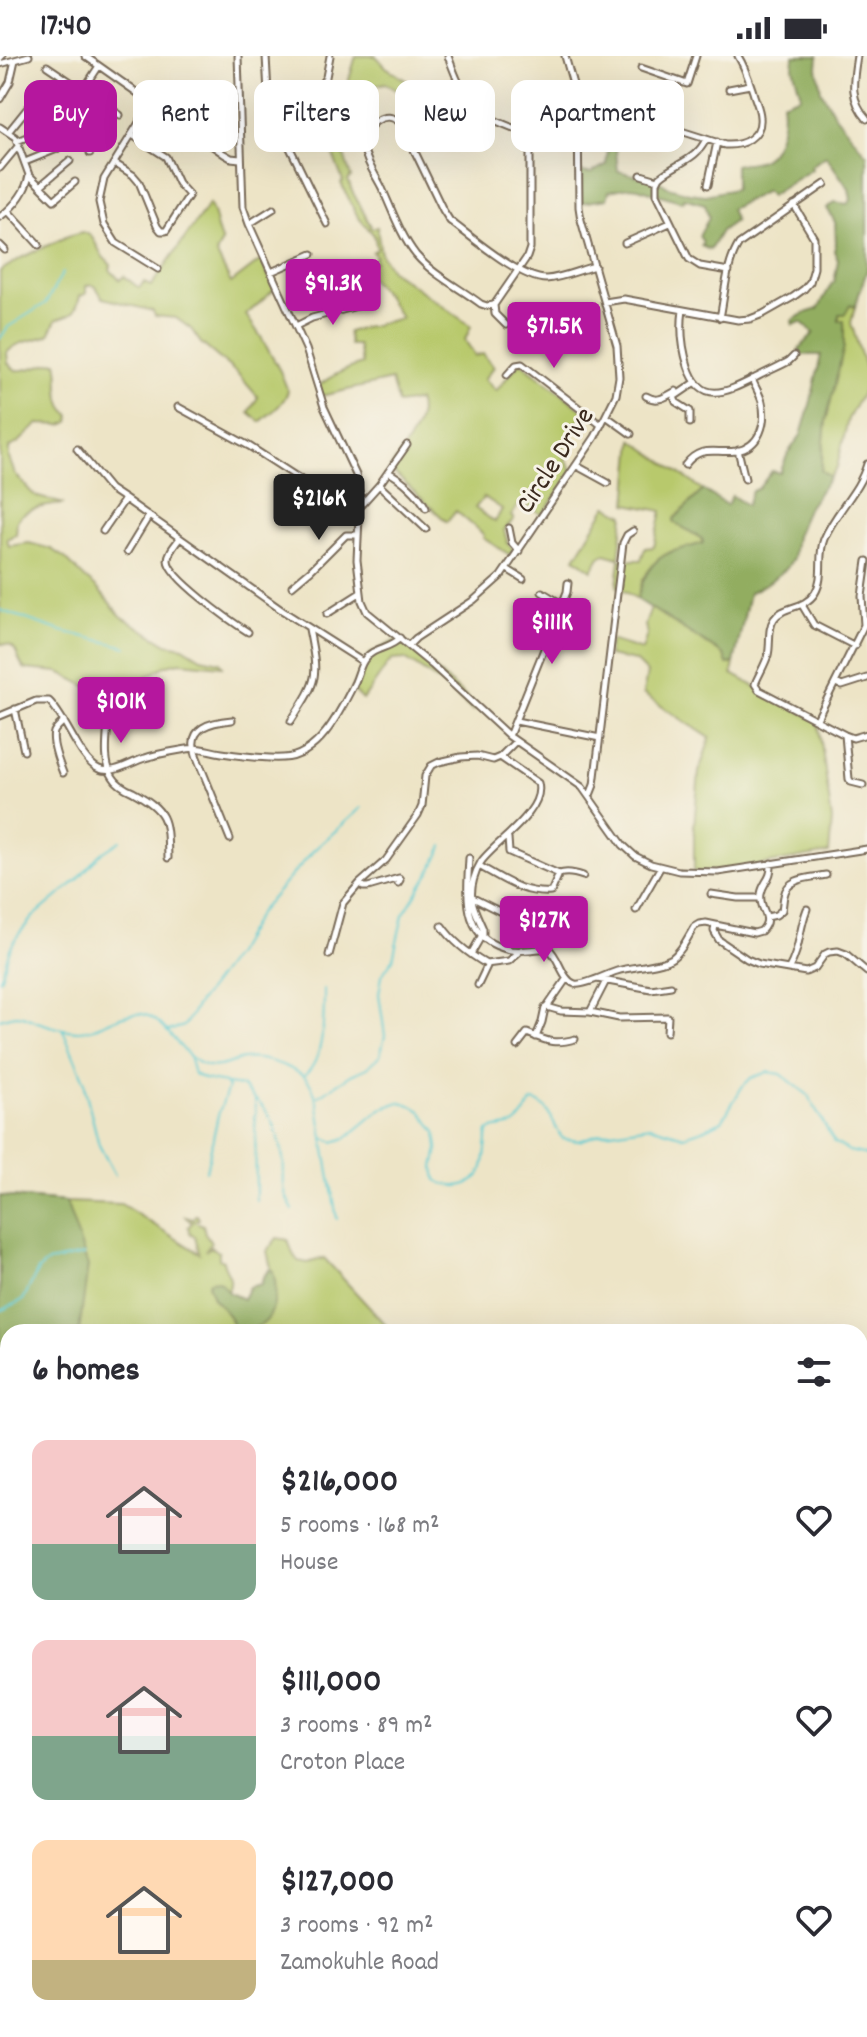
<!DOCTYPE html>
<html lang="en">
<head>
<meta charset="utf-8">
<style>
	body { margin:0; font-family:Dekko,sans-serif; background:#f2f2f3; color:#2b2b33; height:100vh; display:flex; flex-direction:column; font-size:30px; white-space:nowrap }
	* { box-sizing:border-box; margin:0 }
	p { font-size:26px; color:#7c7c81 }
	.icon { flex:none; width:44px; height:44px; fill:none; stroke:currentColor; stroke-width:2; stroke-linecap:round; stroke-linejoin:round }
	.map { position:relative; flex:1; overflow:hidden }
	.panel { position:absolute; left:0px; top:1268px; width:868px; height:714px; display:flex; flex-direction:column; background:#fff; border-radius:24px 24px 0 0; box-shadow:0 8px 32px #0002 }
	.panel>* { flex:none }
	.guide { position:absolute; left:24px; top:24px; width:820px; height:72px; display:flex; gap:16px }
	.price { position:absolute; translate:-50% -68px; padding:0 18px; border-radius:8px; background:#b5179e; color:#fff; font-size:26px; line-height:52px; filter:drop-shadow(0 2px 4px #0008) }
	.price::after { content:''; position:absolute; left:50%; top:48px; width:24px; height:18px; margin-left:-12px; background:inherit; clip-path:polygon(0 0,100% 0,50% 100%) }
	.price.current { background:#222; color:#fff }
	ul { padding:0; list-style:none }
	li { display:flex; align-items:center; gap:24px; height:200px; padding:0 32px }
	li span { display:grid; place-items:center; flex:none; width:224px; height:160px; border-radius:16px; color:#555 }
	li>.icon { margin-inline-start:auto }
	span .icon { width:96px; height:96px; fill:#fffc; stroke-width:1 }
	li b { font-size:34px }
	h2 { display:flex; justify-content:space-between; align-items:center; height:96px; padding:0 32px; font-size:34px }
	.tag { padding:0 28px; border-radius:16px; background:#fff; box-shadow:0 8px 32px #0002; font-size:28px; line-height:72px }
	.tag.current { background:#b5179e; color:#fff }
	.status { display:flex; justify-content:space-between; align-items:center; height:56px; padding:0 40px; background:#fff; direction:ltr }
	.status svg { height:22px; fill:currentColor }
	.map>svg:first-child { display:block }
	.green { fill:#b8c96c; stroke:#7a7a45; stroke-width:2; fill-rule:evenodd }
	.forest { fill:#92ad60; stroke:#666c3f; stroke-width:2 }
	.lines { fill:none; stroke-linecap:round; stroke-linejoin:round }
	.stream { stroke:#5ccad1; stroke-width:2 }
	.river { stroke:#5ccad1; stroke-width:7 }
	.minor-casing { stroke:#796b59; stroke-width:9 }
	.minor { stroke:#fff; stroke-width:5 }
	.labels { text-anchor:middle; stroke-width:6; stroke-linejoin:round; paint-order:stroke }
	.street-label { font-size:28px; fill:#3b2a1e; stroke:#f7f3e8 }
</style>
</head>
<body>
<div class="status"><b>17:40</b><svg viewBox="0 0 49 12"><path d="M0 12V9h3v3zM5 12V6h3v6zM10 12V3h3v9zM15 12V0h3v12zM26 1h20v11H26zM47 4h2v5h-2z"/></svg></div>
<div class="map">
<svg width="867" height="1981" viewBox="0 0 867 1981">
	<rect width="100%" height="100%" fill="#f7f3e8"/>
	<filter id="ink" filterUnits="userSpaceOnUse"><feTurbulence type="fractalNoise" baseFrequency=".0125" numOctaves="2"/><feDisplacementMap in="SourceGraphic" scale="16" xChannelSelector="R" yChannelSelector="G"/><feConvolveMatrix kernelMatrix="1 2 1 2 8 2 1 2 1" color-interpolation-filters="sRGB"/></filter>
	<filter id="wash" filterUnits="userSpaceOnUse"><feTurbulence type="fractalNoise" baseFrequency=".006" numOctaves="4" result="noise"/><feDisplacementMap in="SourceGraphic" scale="32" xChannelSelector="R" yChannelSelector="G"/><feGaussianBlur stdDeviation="1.8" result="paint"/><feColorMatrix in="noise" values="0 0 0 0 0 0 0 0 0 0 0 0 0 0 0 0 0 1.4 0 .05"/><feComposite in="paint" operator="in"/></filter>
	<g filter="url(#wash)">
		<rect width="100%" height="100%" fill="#ede4c6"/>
		<!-- green -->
		<path class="green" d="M356 0H376L386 11 435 44 461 31 478 54 460 76 443 63 441 64 385 27 367 31 346 54 339 51 333 66 329 64 336 46 340 45 349 29 348 27Z
			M329 88 343 89V96L351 121 348 124 352 135 372 172 377 171 381 198 391 214 471 270 465 284 475 300 483 298 494 311 484 323 496 335 520 306 584 355 561 395 573 415 542 459 529 450 519 448 511 460 514 463 504 474 508 488 513 493 510 499 483 482 484 479 456 455 447 466 390 413C401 395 427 365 418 345L398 348 391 324 321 340 318 330C332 319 345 313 362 308L358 289H350L348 276 401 262 384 237 369 221 327 235 321 219 375 206 374 203 376 200 372 196 377 193 374 179 358 161 341 127 343 125ZM484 441 502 453 495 466 475 452Z
			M209 148C216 157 215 174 222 186L216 197 231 227 261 204 275 233 246 259 261 281 280 315 288 335C283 350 271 356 260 366L249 356 258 341 238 318 201 287 191 273 176 262 155 260 153 255 103 242 96 231 91 228 86 230V238L80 240C75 259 73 259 56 264L49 279C35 285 17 284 7 297L8 307 15 314C31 316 43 306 57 306 61 320 56 336 62 349 66 359 72 354 69 366L63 369 38 368 19 386 9 392V402L15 418 32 437 38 441 64 448C53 449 21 452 17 465 16 469 17 473 16 478L7 483 9 490 29 487 51 493 65 502 85 522 97 532 121 560 167 588 183 591 201 602 220 606 223 610 180 606 167 609 141 624 118 623 88 631 59 616 25 613C14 602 21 587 0 588V215L23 201 68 180 82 176 91 179 103 201 111 209 110 214 120 224 124 220 139 232 145 226 151 230Z
			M850 249 855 251 851 267 867 318V328L848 363 837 411 830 421 821 415 826 365 833 333 843 265H839V258H845Z
			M633 384 703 434 674 463V466L702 483 703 487 691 492 670 496 643 523 637 543 617 530 620 504H641L645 492 654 491 662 455 627 448Z
			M607 450 624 459 619 502 605 498 600 501 592 514 575 502Z
			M651 552 724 599 729 608 734 607 732 618 818 665 832 764 829 797 728 814 694 816V770L699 716 710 682 643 638 647 617 635 605 608 600 610 584 642 594 647 578 645 569Z
			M400 582 477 651 473 655 441 627 405 603 392 604 388 608 363 644 352 633 370 598Z
			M0 1140 66 1146 121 1148 199 1197 195 1181 190 1177 188 1171 192 1167 186 1161 193 1163 195 1159H197L199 1163 194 1165 203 1169 205 1177 211 1186 205 1195 211 1191 219 1196V1203L223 1205C226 1219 234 1217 228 1236L243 1243 249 1231 262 1228 263 1221 271 1212 267 1195 277 1182 288 1184 293 1198 298 1205 308 1207 324 1202 392 1276H8V1974H587V1981H0Z
			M719 1974H779L774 1981H721Z"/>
		<!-- forest -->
		<path class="forest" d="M794 0H818L817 12 821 35 835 59 867 99V214L855 251 850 249 845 258H839V265H844V291L826 365 821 414 830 421 806 455 796 480 793 502 787 512 769 526 749 537 734 607 727 608 724 599 637 543C643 523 650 504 671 496 681 492 692 491 703 487L702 483 674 466V463L703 434 727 449 732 440 747 449 752 435 758 433 772 415 780 417 788 397 801 379 811 345 821 299H802L799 293 814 277 801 266 793 269 792 265 803 258 818 253 832 227H834L838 204 834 195 836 187 835 166 827 152 835 146 847 148 851 144 849 133 826 100 811 110 812 113 770 140 766 135 730 153 735 165 721 175 710 194 701 190 703 186 699 180 709 162 705 148 684 142 683 146 638 132 630 131 609 135 607 143 579 147V116L591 117 606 109 608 93H610L615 87 619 89 616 95 618 115 658 125 668 131 689 137 705 139 735 133V109C743 107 753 107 761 104 779 96 785 64 782 47L801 40 793 11Z
			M340 51 346 54 342 65 346 67 343 89 329 88V64L334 66Z
			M0 1140 66 1146 88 1210 79 1276H8V1954L0 1953Z
			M271 1212C280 1228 276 1266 256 1271L259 1276H235L229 1260 213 1242 208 1228 210 1225C220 1223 222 1228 228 1235 231 1239 238 1241 243 1243L249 1231 262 1228 263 1221Z
			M121 1974H327L328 1981H126Z"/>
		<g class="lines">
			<!-- stream -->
			<path class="stream" d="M0 283 8 271 46 247 63 216
				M0 554 61 575 127 591
				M0 924 10 893 18 879 33 861 77 824 99 799 120 785
				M0 963C6 961 12 959 18 959 26 960 33 965 41 967 52 971 65 974 77 975 99 976 119 955 142 958 166 962 179 999 202 1008 216 1015 229 1006 243 1003 262 1000 286 1009 302 1019 319 1031 319 1062 323 1081L334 1086 346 1082 381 1053 399 1046 408 1048 421 1055 436 1076 438 1093 434 1111 436 1124C451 1133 473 1133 482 1114 486 1104 486 1087 488 1075 497 1070 508 1072 515 1068 524 1062 527 1052 533 1045 552 1049 552 1070 563 1083L579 1085 599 1078 650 1070 684 1080 703 1074 722 1065 742 1031 751 1022 768 1016 781 1018 808 1039 834 1086 849 1095 867 1099
				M63 974 85 1027V1033L99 1089 115 1119
				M168 975 184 970 197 949 235 898 259 857 314 794 361 752
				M189 1000 194 1018 204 1023 225 1027 228 1032 218 1059 206 1115
				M305 1019C325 1002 324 958 324 933
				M227 1028 242 1030 255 1044 256 1144
				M317 1041 351 1019 367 1012 380 1000 385 980 379 938 382 919 393 903 403 859 432 813 443 790
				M256 1044C273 1058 280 1082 283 1103 285 1113 282 1125 285 1136 286 1142 290 1148 293 1154
				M323 1082 337 1163
				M0 1255 23 1244 38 1214 48 1206 84 1199
				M860 1920 867 1922
				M71 1981 74 1974"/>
			<!-- river -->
			<path class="river" d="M0 1397 8 1399
				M284 1981 286 1974"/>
		</g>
	</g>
	<g filter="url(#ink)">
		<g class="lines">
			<!-- minor casing -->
			<g class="minor-casing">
				<path id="minor" d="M85 0 224 98 231 102 240 103
					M238 0 243 151 249 168 306 293 324 351 356 419 360 440 357 504 362 545 367 556 432 609 509 680 582 731 623 789 635 800 651 808 679 815 718 816 867 793
					M266 0 268 37 272 55 327 168
					M448 0C454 16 460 33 471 47 485 64 513 71 533 80
					M857 0C853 25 849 43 867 63
					M0 2 2 0
					M0 8 29 0
					M47 10 120 59
					M641 12 687 28 696 0
					M729 33 750 29
					M314 39 326 21 330 0
					M0 43 10 26 15 4
					M151 47 104 123 99 146 104 168 116 187 158 213
					M0 71 15 81 29 119C26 137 13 151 0 161
					M9 75 34 44
					M706 83C697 104 676 107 660 121L657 127V138L689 203 700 210 729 215
					M17 85 49 72
					M90 97 101 78 68 57 99 10
					M25 106 57 93
					M114 107 133 119 139 126 157 170 161 175H166L189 139 178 127 166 101 132 79
					M0 112 19 89
					M641 119 658 124
					M30 120 54 144 75 126
					M708 129 717 86
					M40 130 70 105
					M8 155 39 189
					M249 168 273 153
					M625 187 670 167
					M0 189 5 194
					M271 216 312 198
					M605 246 624 243 738 264 750 263 763 258 793 241 804 233 810 226 814 212V182L794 149
					M494 249 487 250 481 248C460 232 433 219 416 199 401 180 392 154 382 132 376 120 366 106 364 93 361 71 386 49 402 69L443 154 450 165C472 181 520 223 546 223 562 222 579 214 595 210
					M494 249 527 201 530 192V96L533 80 546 64 555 58 578 54 618 55 725 89C743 90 762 81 760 61 760 53 755 44 753 36 749 24 745 11 738 0
					M494 249 495 258 506 269
					M683 254C680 274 682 291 688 310 701 350 727 336 755 322 766 316 778 311 789 305L794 300
					M720 262C725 238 726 208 739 188L825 128
					M296 270 312 262 361 249
					M507 319 516 309 522 308 601 369
					M646 340C658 347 665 341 676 335
					M178 351 249 390 359 461
					M606 360 631 378
					M690 367V355L676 346 674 341 696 326
					M77 393 110 433 125 443
					M738 394 745 423
					M867 408C859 436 835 456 824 483 817 500 825 521 815 537 804 554 783 549 774 563 767 573 771 588 768 599 765 609 759 618 755 628L759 634 845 679 853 682 867 678
					M685 409C701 388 715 398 736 395 760 391 767 367 762 346 760 338 755 331 752 323
					M577 410 608 427
					M388 416C402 423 419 438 426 452
					M379 429 426 473
					M361 449 379 429 407 389
					M509 472 512 487 519 495
					M103 475 125 443 283 555 363 606
					M180 482C175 489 168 496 168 504 168 521 232 566 248 576
					M127 496 149 460
					M507 513 523 523
					M292 530 311 514 346 479H357
					M542 536 562 548
					M802 549 814 569 855 590
					M327 558 360 537
					M409 589 416 582 474 544 501 520 595 381 616 339 619 321 617 290 581 164 579 151 578 54 576 39 565 0
					M836 627 842 630 867 622
					M15 653 24 695
					M0 660 36 645H49C66 661 80 705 99 713 114 719 131 706 145 702 157 698 169 696 181 694 200 690 204 694 222 697 242 700 263 703 283 702 319 701 341 654 355 626 358 619 360 610 364 604 373 591 390 593 400 582
					M817 663 864 569 862 540 867 505
					M291 665C318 623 319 623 309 573
					M516 665 600 682
					M108 666C107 683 103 707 113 721 117 728 126 733 133 736 168 755 167 764 168 802
					M845 679 849 723 851 726 863 729
					M509 680 567 536 568 527
					M63 717C59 707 51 686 54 676 56 672 61 668 64 665
					M590 739 594 729 598 696 623 487 627 479 633 475
					M508 782 509 796 559 818
					M230 783 196 699C186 671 211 666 232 664
					M469 802C467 839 461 885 511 894 524 896 536 892 549 893 559 901 562 924 575 928 584 930 607 918 617 915 633 910 660 910 672 902 682 895 688 881 694 871L699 868 706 867 754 877 761 875C775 861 758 854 761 838 763 825 772 824 771 807
					M479 810C504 823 521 838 551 836L559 818C567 815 575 817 583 820
					M360 827 363 831H368L399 822 400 824 398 827
					M711 838 738 842H760
					M473 842 517 864 544 863
					M636 854 660 812
					M767 861 776 859 782 854C783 849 783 844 784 840 787 821 811 822 826 819
					M715 869 714 875 719 884 747 903 759 908 806 916 815 912 825 898 829 896 838 895 846 898 867 916
					M442 870C453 886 469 898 486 908L509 905 521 894
					M483 878V873C479 863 473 853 472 843 470 831 475 816 481 806 494 787 546 755 538 727L500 701 516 685
					M471 898 482 879
					M329 899 343 847 360 827 386 804 418 759 422 750 425 720 431 710 439 706 461 701 477 700 493 704 500 701
					M789 912C800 894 799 873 807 853
					M597 923 651 933 671 930
					M478 929 488 908
					M547 951 567 922
					M590 956 606 925
					M536 981 542 966 545 952 547 951 561 955 590 956 619 962 668 961 667 976
					M517 990 527 977C547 985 554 989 575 983
					M860 1531 867 1535
					M860 1583 867 1587
					M860 1844 867 1845
					M652 1974 660 1981
					M717 1974 720 1981
					M827 1974 841 1981"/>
			</g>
			<!-- minor -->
			<use href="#minor" class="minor"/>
		</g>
	</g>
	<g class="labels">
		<!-- street labels -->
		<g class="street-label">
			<text transform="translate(553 403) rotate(-57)" y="10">Circle Drive</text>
		</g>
	</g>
</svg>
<b class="price" style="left:333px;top:271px">$91.3K</b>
<b class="price" style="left:554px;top:314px">$71.5K</b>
<b class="price current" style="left:319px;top:486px">$216K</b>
<b class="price" style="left:552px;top:610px">$111K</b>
<b class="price" style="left:121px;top:689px">$101K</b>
<b class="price" style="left:544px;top:908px">$127K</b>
<div class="guide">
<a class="tag current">Buy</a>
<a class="tag">Rent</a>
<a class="tag">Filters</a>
<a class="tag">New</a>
<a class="tag">Apartment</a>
</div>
<section class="panel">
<h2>6 homes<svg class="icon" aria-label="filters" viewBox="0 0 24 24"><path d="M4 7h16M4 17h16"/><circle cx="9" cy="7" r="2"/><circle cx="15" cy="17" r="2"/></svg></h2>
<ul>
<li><span style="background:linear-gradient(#f6c9c9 65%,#7fa58c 0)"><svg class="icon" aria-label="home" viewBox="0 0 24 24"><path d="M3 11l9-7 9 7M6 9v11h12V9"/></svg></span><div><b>$216,000</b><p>5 rooms · 168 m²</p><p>House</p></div><svg class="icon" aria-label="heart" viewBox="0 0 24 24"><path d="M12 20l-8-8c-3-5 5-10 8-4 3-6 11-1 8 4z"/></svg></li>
<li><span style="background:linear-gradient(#f6c9c9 60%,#7fa58c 0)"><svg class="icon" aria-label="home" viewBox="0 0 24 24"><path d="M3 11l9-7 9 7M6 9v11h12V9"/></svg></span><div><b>$111,000</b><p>3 rooms · 89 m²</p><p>Croton Place</p></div><svg class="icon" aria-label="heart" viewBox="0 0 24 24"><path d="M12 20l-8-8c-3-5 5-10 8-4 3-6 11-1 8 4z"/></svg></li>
<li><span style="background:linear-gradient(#ffd9b3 75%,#c2b280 0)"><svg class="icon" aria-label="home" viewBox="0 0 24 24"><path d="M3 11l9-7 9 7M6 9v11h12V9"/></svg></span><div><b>$127,000</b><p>3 rooms · 92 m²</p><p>Zamokuhle Road</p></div><svg class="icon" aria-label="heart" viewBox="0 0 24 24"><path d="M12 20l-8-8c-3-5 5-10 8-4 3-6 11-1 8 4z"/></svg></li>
</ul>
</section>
</div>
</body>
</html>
